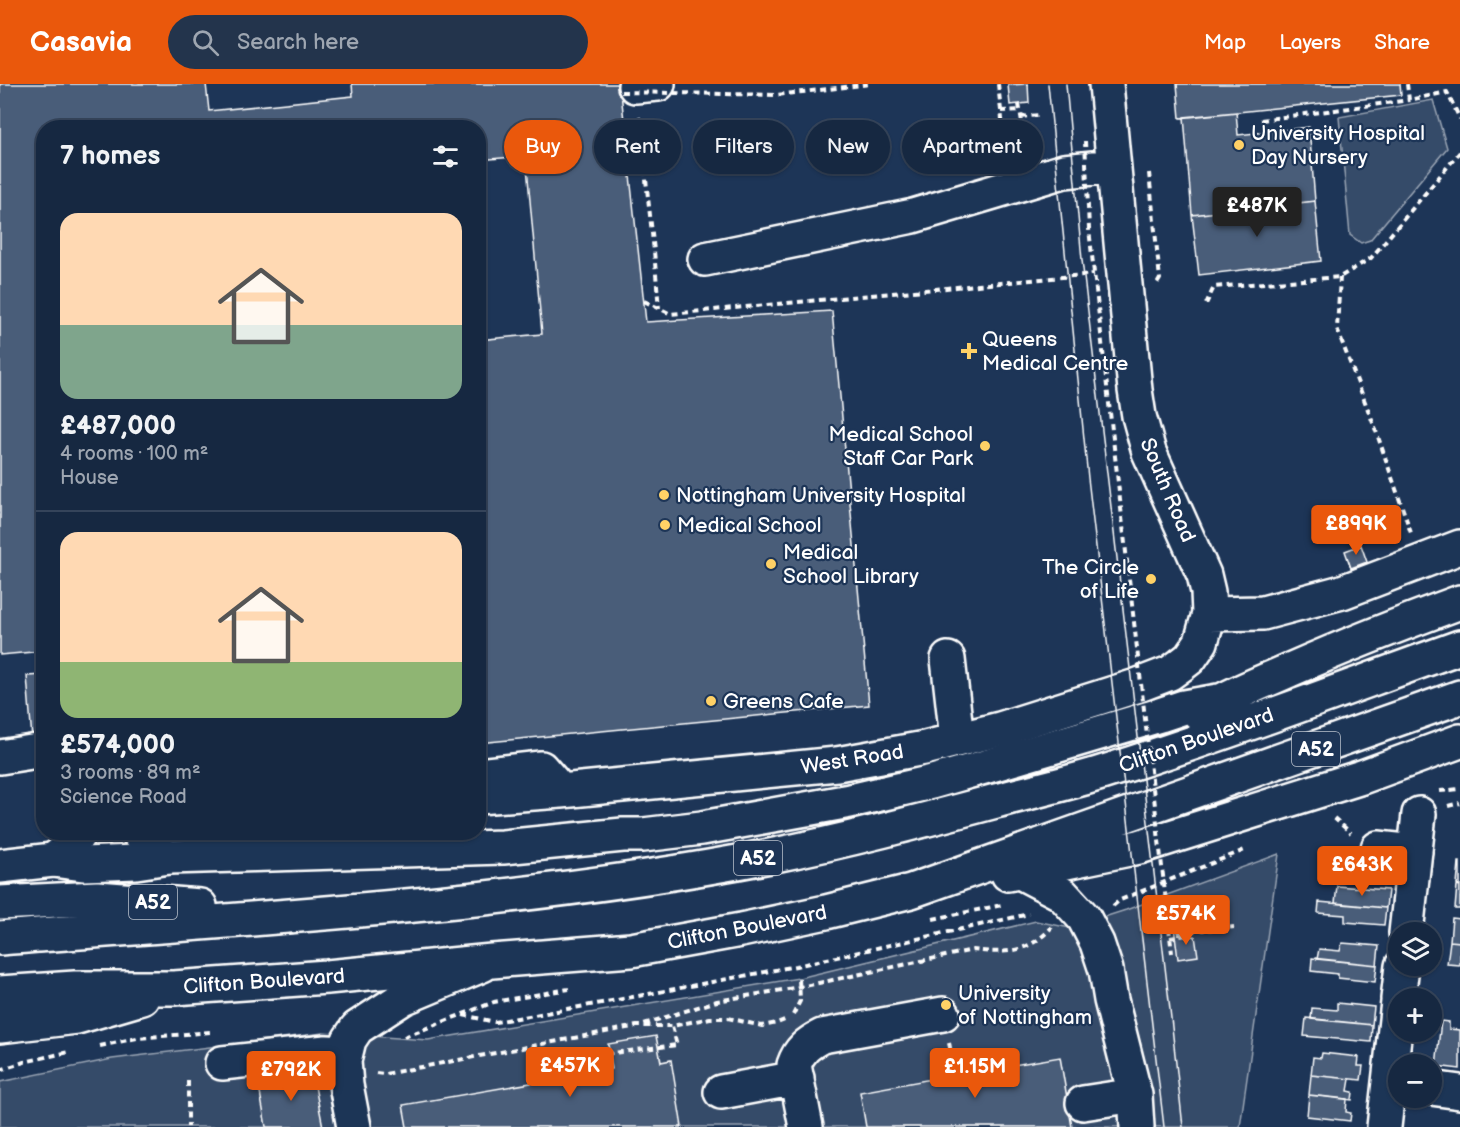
<!DOCTYPE html>
<html lang="en">
<head>
<meta charset="utf-8">
<style>
	body { margin:0; font-family:"Balsamiq Sans",sans-serif; background:#23344c; color:#f1f3f6; height:100vh; display:flex; flex-direction:column; font-size:22px; white-space:nowrap }
	* { box-sizing:border-box; margin:0 }
	p { font-size:20px; color:#9ea6b1 }
	.icon { flex:none; width:33px; height:33px; fill:none; stroke:currentColor; stroke-width:2; stroke-linecap:round; stroke-linejoin:round }
	.map { position:relative; flex:1; overflow:hidden }
	.sheet { position:absolute; left:36px; top:36px; width:450px; height:720px; display:flex; flex-direction:column; background:#162841; border-radius:24px; box-shadow:0 2px 4px #0004,0 0 0 2px #35445a }
	.sheet>* { flex:none }
	.guide { position:absolute; left:504px; top:36px; width:570px; height:54px; display:flex; gap:12px }
	.buttons { position:absolute; left:1388px; top:838px; display:grid; gap:12px }
	.buttons a { display:grid; place-items:center; width:54px; height:54px; border-radius:50%; background:#162841; box-shadow:0 2px 4px #0004,0 0 0 2px #35445a; font-size:30px }
	.price { position:absolute; translate:-50% -51px; padding:0 14px; border-radius:6px; background:#ea580c; color:#fff; font-size:20px; line-height:39px; filter:drop-shadow(0 2px 3px #0008) }
	.price::after { content:''; position:absolute; left:50%; top:36px; width:18px; height:14px; margin-left:-9px; background:inherit; clip-path:polygon(0 0,100% 0,50% 100%) }
	.price.current { background:#222; color:#fff }
	ul { padding:0; list-style:none }
	li { display:grid; align-content:center; gap:12px; height:318px; padding:0 24px }
	li+li { border-top:2px solid #35445a }
	li span { display:grid; place-items:center; height:186px; border-radius:18px; color:#555 }
	li>.icon { margin-inline-start:auto }
	span .icon { width:108px; height:108px; fill:#fffc; stroke-width:1 }
	li b { font-size:26px }
	h2 { display:flex; justify-content:space-between; align-items:center; height:72px; padding:0 24px; font-size:26px }
	.tag { padding:0 21px; border-radius:27px; background:#162841; box-shadow:0 2px 4px #0004,0 0 0 2px #35445a; font-size:21px; line-height:54px }
	.tag.current { background:#ea580c; color:#fff }
	header { display:flex; align-items:center; gap:36px; box-sizing:border-box; height:84px; padding:0 30px; background:#ea580c; color:#fff }
	header strong { font-size:28px }
	nav { display:flex; gap:33px; margin-inline-start:auto; font-size:21px }
	.search { width:420px; height:54px; background:#23344c; display:flex; align-items:center; gap:15px; box-sizing:border-box; padding:0 21px; border-radius:33px; color:#9ea6b1; font-size:22px }
	.map>svg:first-child { display:block }
	.green { fill:#364b69; stroke:#9aa5b4; stroke-width:1.5 }
	.building { fill:#4a5d79; stroke:#fff; stroke-width:1.5 }
	.lines { fill:none; stroke-linecap:round; stroke-linejoin:round }
	.minor-casing { stroke:#fff; stroke-width:38 }
	.highway-casing { stroke:#fff; stroke-width:38 }
	.path { stroke:#fff; stroke-width:4; stroke-dasharray:6 4.5; stroke-linecap:butt }
	.minor { stroke:#1d3557; stroke-width:33 }
	.highway { stroke:#1d3557; stroke-width:33 }
	.tram { stroke:#fff; stroke-width:1.5 }
	.path-bridge { stroke:#fff; stroke-width:4; stroke-dasharray:6 4.5; stroke-linecap:butt }
	.poi-dot { fill:#ffd166; stroke:#1d3557; stroke-width:2 }
	.labels { text-anchor:middle; stroke-width:4.5; stroke-linejoin:round; paint-order:stroke }
	.shield { fill:#1d3557; stroke:#bbc2cd; stroke-width:1.5 }
	.shield-label { font-size:20px; font-weight:bold; fill:#fff }
	.poi-label { font-size:21px; fill:#fff; stroke:#1d3557; text-anchor:start }
	.street-label { font-size:21px; fill:#fff; stroke:#1d3557 }
</style>
</head>
<body>
<header>
<strong>Casavia</strong>
<div class="search"><svg class="icon" aria-label="search" viewBox="0 0 24 24"><circle cx="10" cy="10" r="6"/><path d="M15 15l6 6"/></svg>Search here</div>
<nav><a>Map</a><a>Layers</a><a>Share</a></nav>
</header>
<div class="map">
<svg width="1460" height="1043" viewBox="0 0 1460 1043">
	<rect width="100%" height="100%" fill="#1d3557"/>
	<filter id="ink" filterUnits="userSpaceOnUse"><feTurbulence type="fractalNoise" baseFrequency=".0167" numOctaves="2"/><feDisplacementMap in="SourceGraphic" scale="12" xChannelSelector="R" yChannelSelector="G"/><feConvolveMatrix kernelMatrix="1 2 1 2 8 2 1 2 1" color-interpolation-filters="sRGB"/></filter>
	<g filter="url(#ink)">
		<!-- green -->
		<path class="green" d="M1433 16 1447 64 1370 156 1361 159 1350 151 1339 33Z
			M1279 770 1240 1043H0V998L112 975 323 949 428 956 799 894 1036 837 1070 844 1126 826Z"/>
		<!-- building -->
		<path class="building" d="M0 0H206L209 27 353 12 352 0H620L646 238 832 227 869 621 478 659V256L542 250 526 72 478 76V44H44V567L0 571Z
			M1028 0 1029 19 1010 21 1008 1Z
			M1177 0H1400L1401 11 1180 34Z
			M1236 28 1238 51 1309 43 1315 117 1192 131 1184 33Z
			M1315 117 1321 177 1199 191 1192 131Z
			M1361 461 1367 478 1351 484 1345 467Z
			M44 591V654L32 655 27 592Z
			M1459 778H1460V802L1457 801Z
			M1457 801 1460 802V825H1455Z
			M1337 802 1388 806 1386 824 1335 819Z
			M1319 818 1386 824 1384 841 1345 838V831L1318 829Z
			M1452 834 1460 835V858L1450 857Z
			M1174 843 1185 853 1195 852 1198 872 1178 875Z
			M1450 857 1460 858V881L1447 880Z
			M1342 859 1379 862 1377 881 1317 875 1319 865 1340 867Z
			M1312 874 1377 881 1375 898 1338 894V890L1311 887Z
			M1337 919 1374 923 1372 941 1311 935 1312 924 1337 926Z
			M1306 934 1372 941 1371 958 1304 952Z
			M1441 937 1449 938V945L1460 946V985L1436 982Z
			M656 952 661 978 671 976 682 1043H407L403 1021 612 985 608 960Z
			M1322 969 1359 973 1358 982H1363L1361 996 1311 991 1313 973 1321 974Z
			M1060 973 1072 1043H866L860 1008 943 993 942 983 977 978 979 987Z
			M312 987 323 1043H266L258 997Z
			M1311 991 1350 995 1348 1007 1353 1008 1352 1016 1309 1011Z
			M1309 1011 1347 1015 1346 1028 1351 1029 1350 1037 1307 1032Z"/>
		<g class="lines">
			<!-- minor casing -->
			<g class="minor-casing">
				<path id="minor" d="M635 2 658 0
					M705 175 913 132 1064 87 1113 82
					M1209 530 1263 529 1342 508 1460 463
					M948 575 957 655
					M0 673 44 666
					M478 691 541 684 561 707
					M478 713 561 707 837 680 925 664 1000 645 1136 602 1170 589 1181 581 1190 574 1201 558 1209 530 1208 508 1204 491 1149 368 1139 332 1135 306 1106 0
					M138 748 155 767 169 773
					M1378 764 1415 768
					M53 776 70 763 80 748
					M1020 788 1062 810 1084 834 1097 859 1106 886 1111 916 1135 1011 1137 1043
					M1406 849 1419 730
					M1398 915 1402 882
					M222 979 326 968 346 969
					M1431 1004 1460 1008
					M721 1008 797 994
					M1083 1019 1135 1011
					M354 1043 346 1001 344 977 349 956 357 944 403 914 482 881
					M806 1043 794 981C799 966 808 959 822 952L943 930
					M1384 1043 1398 918"/>
			</g>
			<!-- highway casing -->
			<g class="highway-casing">
				<path id="highway" d="M1199 629C1229 611 1261 599 1292 585 1347 561 1403 539 1460 518
					M0 782 53 776 83 780 136 778 169 773 503 763 623 751H643L702 744 850 717 932 698 988 682 1160 631 1184 623 1218 617
					M1008 790 1139 763 1362 693 1460 657
					M0 819 97 814 200 822
					M0 854C257 834 516 821 770 772 846 757 921 737 996 717 1030 708 1065 700 1098 690 1220 652 1340 606 1460 563
					M0 909 75 904H174L327 893 492 877 631 866 741 846 826 828 911 807 1460 613
					M0 942 77 933 142 914"/>
			</g>
			<!-- path -->
			<path class="path" d="M998 0 1003 44
				M1407 0 1409 16 1447 8 1460 35
				M1019 20 1023 44
				M1001 27 1020 26V24
				M639 33 654 167 659 225
				M1021 33 1039 31
				M1261 36 1409 16
				M1006 66 1003 44 1022 43 1025 65
				M1006 66 1025 64 1023 43 1003 44 1006 66 1018 65
				M1149 89 1160 195 1157 200
				M1340 193 1337 245 1375 344 1411 449
				M644 217 671 230 1094 190
				M1206 220 1214 203 1340 193 1371 174 1460 68
				M1440 707 1460 705
				M1448 722 1460 719
				M1334 734 1351 749
				M1113 822 1120 816 1247 765
				M1176 827 1200 824 1203 846 1234 843
				M1176 827 1180 852
				M933 835 1002 821
				M1169 844 1172 869
				M1179 849 1199 846 1196 825H1193
				M1170 854 1191 850
				M463 931 495 938 596 920 796 882 1029 830
				M793 931 800 917 799 894
				M644 940 717 917 800 903 973 866C1006 870 1028 869 1052 843
				M404 953 494 918 569 905
				M949 959 954 981
				M100 962 137 954 211 948
				M596 971 677 961 672 942
				M0 986 24 978 69 968
				M376 989 385 990 637 942H672L710 934H728L762 942 777 939 787 935
				M188 997V1043"/>
			<!-- minor -->
			<use href="#minor" class="minor"/>
			<!-- highway -->
			<use href="#highway" class="highway"/>
			<!-- tram -->
			<path class="tram" d="M1048 0 1088 394 1164 1043
				M1066 0 1082 176 1171 934 1183 1043"/>
			<!-- path-bridge -->
			<path class="path-bridge" d="M621 8 777 11 870 0
				M1085 57 1089 145 1169 844"/>
		</g>
	</g>
	<!-- markers -->
	<g class="poi-dot">
		<circle cx="1239" cy="61" r="6"/>
		<path d="M966 258h6v6h6v6h-6v6h-6v-6h-6v-6h6z"/>
		<circle cx="985" cy="362" r="6"/>
		<circle cx="664" cy="411" r="6"/>
		<circle cx="665" cy="441" r="6"/>
		<circle cx="771" cy="480" r="6"/>
		<circle cx="1151" cy="495" r="6"/>
		<circle cx="711" cy="617" r="6"/>
		<circle cx="946" cy="921" r="6"/>
	</g>
	<g class="labels">
		<!-- shield labels -->
		<g class="shield">
			<rect x="1292" y="648" width="48" height="34" rx="4.5"/>
			<rect x="734" y="757" width="48" height="34" rx="4.5"/>
			<rect x="129" y="801" width="48" height="34" rx="4.5"/>
		</g>
		<g class="shield-label">
			<text x="1316" y="672">A52</text>
			<text x="758" y="781">A52</text>
			<text x="153" y="825">A52</text>
		</g>
		<!-- poi labels -->
		<g class="poi-label">
			<text x="1251" y="56">University Hospital<tspan x="1251" dy="24">Day Nursery</tspan></text>
			<text x="982" y="262">Queens<tspan x="982" dy="24">Medical Centre</tspan></text>
			<text x="973" y="357" text-anchor="end">Medical School<tspan x="973" dy="24">Staff Car Park</tspan></text>
			<text x="676" y="418">Nottingham University Hospital</text>
			<text x="677" y="448">Medical School</text>
			<text x="783" y="475">Medical<tspan x="783" dy="24">School Library</tspan></text>
			<text x="1139" y="490" text-anchor="end">The Circle<tspan x="1139" dy="24">of Life</tspan></text>
			<text x="723" y="624">Greens Cafe</text>
			<text x="958" y="916">University<tspan x="958" dy="24">of Nottingham</tspan></text>
		</g>
		<!-- street labels -->
		<g class="street-label">
			<text transform="translate(1168 406) rotate(67)" y="7">South Road</text>
			<text transform="translate(1196 656) rotate(-19)" y="7">Clifton Boulevard</text>
			<text transform="translate(852 675) rotate(-9)" y="7">West Road</text>
			<text transform="translate(747 843) rotate(-11)" y="7">Clifton Boulevard</text>
			<text transform="translate(264 897) rotate(-4)" y="7">Clifton Boulevard</text>
		</g>
	</g>
</svg>
<div class="buttons">
<a><svg class="icon" aria-label="layers" viewBox="0 0 24 24"><path d="M12 4l9 5-9 5-9-5zM3 14l9 5 9-5"/></svg></a>
<a>+</a>
<a>−</a>
</div>
<b class="price current" style="left:1257px;top:154px">£487K</b>
<b class="price" style="left:1356px;top:472px">£899K</b>
<b class="price" style="left:1362px;top:813px">£643K</b>
<b class="price" style="left:1186px;top:862px">£574K</b>
<b class="price" style="left:570px;top:1014px">£457K</b>
<b class="price" style="left:975px;top:1015px">£1.15M</b>
<b class="price" style="left:291px;top:1018px">£792K</b>
<div class="guide">
<a class="tag current">Buy</a>
<a class="tag">Rent</a>
<a class="tag">Filters</a>
<a class="tag">New</a>
<a class="tag">Apartment</a>
</div>
<section class="sheet">
<h2>7 homes<svg class="icon" aria-label="filters" viewBox="0 0 24 24"><path d="M4 7h16M4 17h16"/><circle cx="9" cy="7" r="2"/><circle cx="15" cy="17" r="2"/></svg></h2>
<ul>
<li><span style="background:linear-gradient(#ffd9b3 60%,#7fa58c 0)"><svg class="icon" aria-label="home" viewBox="0 0 24 24"><path d="M3 11l9-7 9 7M6 9v11h12V9"/></svg></span><div><b>£487,000</b><p>4 rooms · 100 m²</p><p>House</p></div></li>
<li><span style="background:linear-gradient(#ffd9b3 70%,#8fb573 0)"><svg class="icon" aria-label="home" viewBox="0 0 24 24"><path d="M3 11l9-7 9 7M6 9v11h12V9"/></svg></span><div><b>£574,000</b><p>3 rooms · 89 m²</p><p>Science Road</p></div></li>
</ul>
</section>
</div>
</body>
</html>
